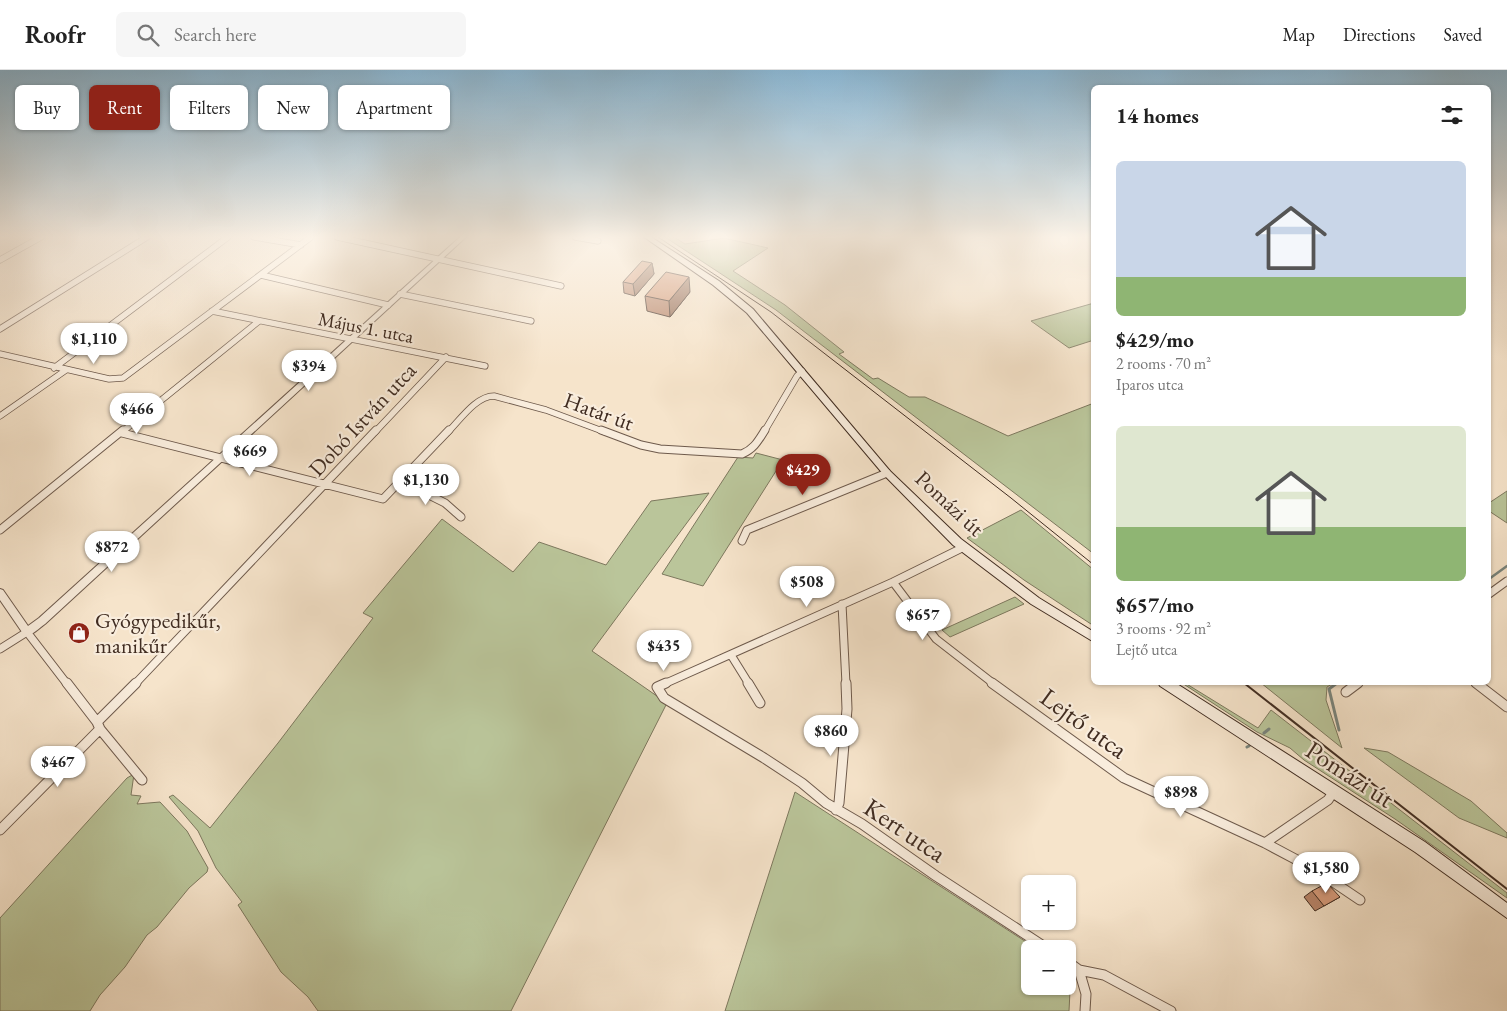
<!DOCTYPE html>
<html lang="en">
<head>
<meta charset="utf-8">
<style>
	body { margin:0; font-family:"EB Garamond",serif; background:#f6f6f6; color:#222; height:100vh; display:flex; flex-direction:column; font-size:19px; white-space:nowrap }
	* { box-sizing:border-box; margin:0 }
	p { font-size:16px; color:#767676 }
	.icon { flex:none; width:28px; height:28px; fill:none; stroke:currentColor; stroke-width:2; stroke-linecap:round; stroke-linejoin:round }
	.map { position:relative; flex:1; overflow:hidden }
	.side { position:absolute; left:1091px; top:15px; width:400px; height:600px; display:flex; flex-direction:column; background:#fff; border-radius:8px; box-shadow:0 1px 4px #0004 }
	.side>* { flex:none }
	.top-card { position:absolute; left:15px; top:15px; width:475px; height:45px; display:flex; gap:10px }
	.controls { position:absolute; left:1021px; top:805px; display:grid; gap:10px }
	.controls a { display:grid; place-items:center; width:55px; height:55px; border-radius:8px; background:#fff; box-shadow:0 1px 4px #0004; font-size:25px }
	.price { position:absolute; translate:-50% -42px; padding:0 11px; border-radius:18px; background:#fff; color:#222; font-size:16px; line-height:32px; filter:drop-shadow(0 1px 2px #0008) }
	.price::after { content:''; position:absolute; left:50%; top:30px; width:15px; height:11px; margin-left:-8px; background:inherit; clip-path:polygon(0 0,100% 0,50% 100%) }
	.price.on { background:#8f2418; color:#fff }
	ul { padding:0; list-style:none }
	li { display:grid; align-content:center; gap:10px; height:265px; padding:0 25px }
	li span { display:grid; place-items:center; height:155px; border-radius:8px; color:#555 }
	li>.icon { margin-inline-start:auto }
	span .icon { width:90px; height:90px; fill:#fffc; stroke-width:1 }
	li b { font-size:21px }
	h2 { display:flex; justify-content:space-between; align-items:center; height:60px; padding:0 25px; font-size:21px }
	.pill { padding:0 18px; border-radius:8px; background:#fff; box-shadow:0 1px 4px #0004; font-size:18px; line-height:45px }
	.pill.on { background:#8f2418; color:#fff }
	header { display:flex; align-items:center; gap:30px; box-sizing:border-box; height:70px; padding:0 25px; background:#fff; border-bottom:1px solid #e0e0e0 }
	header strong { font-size:24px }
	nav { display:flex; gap:28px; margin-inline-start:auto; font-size:18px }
	.search { width:350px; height:45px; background:#f6f6f6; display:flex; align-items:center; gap:12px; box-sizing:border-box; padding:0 18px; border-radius:8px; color:#767676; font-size:19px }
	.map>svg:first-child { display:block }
	.green { fill:#bac59a; stroke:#7d785e }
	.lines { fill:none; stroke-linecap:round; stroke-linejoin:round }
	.stream-far1 { stroke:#78847d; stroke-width:2.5 }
	.stream { stroke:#78847d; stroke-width:3 }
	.minor-far2-casing { stroke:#6e5a4c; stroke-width:7 }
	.minor-far1-casing { stroke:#6e5a4c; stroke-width:9 }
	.minor-casing { stroke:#6e5a4c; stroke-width:11 }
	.tertiary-casing { stroke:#6e5a4c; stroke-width:2 }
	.secondary-casing { stroke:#402c21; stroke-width:2 }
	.minor-far2 { stroke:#f9eddd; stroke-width:5.5 }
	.minor-far1 { stroke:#f9eddd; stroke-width:7 }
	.minor { stroke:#f9eddd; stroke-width:9 }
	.tertiary { fill:#f9eddd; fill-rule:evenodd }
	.secondary { fill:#f9eddd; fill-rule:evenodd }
	.tram-far1 { stroke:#402c21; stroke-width:1 }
	.tram { stroke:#402c21; stroke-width:2 }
	.wall { fill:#b9856a; stroke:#402c21 }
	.shaded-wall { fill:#966c56; stroke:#402c21 }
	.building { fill:#d79b7b; stroke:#402c21 }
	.labels { text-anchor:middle; stroke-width:4.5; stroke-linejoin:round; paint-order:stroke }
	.far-street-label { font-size:19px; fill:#402c21; stroke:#f9eddd }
	.street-label { font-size:22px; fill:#402c21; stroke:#f9eddd }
	.poi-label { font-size:22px; fill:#402c21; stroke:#f9eddd; text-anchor:start }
	.near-street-label { font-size:26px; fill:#402c21; stroke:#f9eddd }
</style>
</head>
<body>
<header>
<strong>Roofr</strong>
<div class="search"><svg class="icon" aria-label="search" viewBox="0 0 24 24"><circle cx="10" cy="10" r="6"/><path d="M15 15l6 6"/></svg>Search here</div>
<nav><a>Map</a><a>Directions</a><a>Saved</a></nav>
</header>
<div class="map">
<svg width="1507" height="941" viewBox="0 0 1507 941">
	<rect width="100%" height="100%" fill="#f6e4cb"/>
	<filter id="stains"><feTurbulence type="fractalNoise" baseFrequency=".004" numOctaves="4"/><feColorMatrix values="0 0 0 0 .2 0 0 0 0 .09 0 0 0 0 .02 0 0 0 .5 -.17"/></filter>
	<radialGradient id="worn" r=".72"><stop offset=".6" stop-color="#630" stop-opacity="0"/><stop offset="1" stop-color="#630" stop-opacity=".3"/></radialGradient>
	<!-- green -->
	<path class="green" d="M665 167H674L685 174 724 168 768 178 733 201 785 235 844 282 839 284 873 309 878 308 909 327H925L1008 366 1094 333V484L776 240Z
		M1094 233V270L1069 278 1031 251Z
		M756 383 783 390 703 516 662 504 738 387 753 388Z
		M1507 421V453L1489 441V433Z
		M709 423 592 581 667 633 511 941H318L308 927 281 902 238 835 242 832 216 798 198 761 169 727 173 725 210 758 278 673 373 548 363 543 442 449 513 502 539 472 606 495 651 431Z
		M1021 440 1094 500V556L1024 510 967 468Z
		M1015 527 1024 534 950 567 942 560Z
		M1182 613H1185L1258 658 1271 640 1507 823V828L1395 749 1304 690 1290 678 1257 662Z
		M1261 613H1334L1327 617 1326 630 1342 678Z
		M1364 678 1388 682 1471 731 1507 763V768L1459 748Z
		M134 704 131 725 141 726 137 734 160 732 187 761 208 798 207 802 189 818 157 857 147 865 125 897 100 925 90 941H0V848L127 708Z
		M795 722 1037 879H1030V916H1068V898L1071 901 1069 941H725Z"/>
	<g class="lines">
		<!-- stream-far1 -->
		<path class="stream-far1" d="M1489 509 1507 496
			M1335 614 1338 612"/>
		<!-- stream -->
		<path class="stream" d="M1337 613 1329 619 1339 660
			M1264 663 1269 659
			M1247 677 1249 676"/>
		<!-- minor-far2 casing -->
		<g class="minor-far2-casing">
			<path id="minor-far2" d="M254 167 301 175
				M337 167 561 216
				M575 167 598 171
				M0 190 41 167
				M261 205 388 235
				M400 224 531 251
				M212 241 485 296
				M0 259 147 167
				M0 284 109 309 123 308 311 167
				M54 298 228 167
				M0 346 66 300
				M122 362 259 251
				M375 362 446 287
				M448 362C460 350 476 326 494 326L546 340 605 362
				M764 362 797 306 802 301"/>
		</g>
		<!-- minor-far1 casing -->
		<g class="minor-far1-casing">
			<path id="minor-far1" d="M601 360 641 375 660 379 742 384C754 379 758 371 765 360
				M122 363 383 429 449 360
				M401 411 445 433 461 447
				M0 460 123 360
				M742 471 747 460 887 403
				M893 512 936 569 994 614
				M1489 524 1507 511
				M842 534 846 614
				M0 579 27 562 67 614
				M731 585 749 614
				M1475 612 1478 614
				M135 614 376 360
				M664 614 893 512 964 477
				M1356 614 1359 612"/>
		</g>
		<!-- minor casing -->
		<g class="minor-casing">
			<path id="minor" d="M67 613 97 652 100 659 142 710
				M666 613 657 617 664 628 764 688 802 713 826 733 862 754 936 806 1048 879
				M748 613 760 633
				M992 613 1124 708 1265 773 1314 799 1360 830
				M1476 613 1507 637
				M1346 622 1358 613
				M97 652 136 613
				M836 740 839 733 847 639 846 613
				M0 760 100 659
				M1265 773 1328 730 1334 721
				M1068 892 1079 900 1104 905 1171 941
				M1079 900 1086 924 1085 941"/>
		</g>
		<!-- tertiary casing -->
		<g class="tertiary-casing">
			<path id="tertiary" d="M460 167H466L45 554C39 558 31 567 24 565L0 530V519L3 520 28 556 39 548Z"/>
		</g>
		<!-- secondary casing -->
		<g class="secondary-casing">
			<path id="secondary" d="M644 167H651L719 211 753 239 890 401 961 469 1039 528 1094 562V572L1031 534 953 475 884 405 747 243 713 215Z
				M1158 612H1174L1425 772 1507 833V848L1415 782 1160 616Z"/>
		</g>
		<!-- minor-far2 -->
		<use href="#minor-far2" class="minor-far2"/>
		<!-- minor-far1 -->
		<use href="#minor-far1" class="minor-far1"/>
		<!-- minor -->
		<use href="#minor" class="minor"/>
		<!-- tertiary -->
		<use href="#tertiary" class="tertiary"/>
		<!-- secondary -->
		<use href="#secondary" class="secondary"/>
		<!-- tram-far1 -->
		<path class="tram-far1" d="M658 167 771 242 1011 428 1094 495
			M1243 612 1246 614"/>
		<!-- tram -->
		<path class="tram" d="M1244 613 1507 819"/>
	</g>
	<!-- wall -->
	<path class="wall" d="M652 193 654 204 635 226 624 223 623 212Z
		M690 222 670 247 647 241 645 226Z
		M1312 821 1340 827 1315 841 1304 827Z"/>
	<!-- shaded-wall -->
	<path class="shaded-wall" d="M652 193 654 204 635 226 633 214Z
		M689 207 690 222 670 247 669 231Z"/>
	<!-- building -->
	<path class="building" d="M642 191 652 193 633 214 623 212Z
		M666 202 689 207 669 231 645 226Z
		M1327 813 1340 827 1324 836 1312 821Z"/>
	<!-- sky -->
	<linearGradient id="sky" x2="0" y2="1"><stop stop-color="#8ab8d6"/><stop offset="0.56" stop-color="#fbf3e8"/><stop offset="1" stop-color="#fbf3e8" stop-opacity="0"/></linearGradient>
	<rect width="1507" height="298" fill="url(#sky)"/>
	<!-- icons -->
	<defs>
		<g id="shop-disc" transform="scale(1.125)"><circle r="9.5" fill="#8f2418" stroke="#f9eddd"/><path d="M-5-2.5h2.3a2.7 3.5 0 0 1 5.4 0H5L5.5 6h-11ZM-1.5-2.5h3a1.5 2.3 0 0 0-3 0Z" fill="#fff"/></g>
	</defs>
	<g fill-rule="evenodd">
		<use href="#shop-disc" x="79" y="563"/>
	</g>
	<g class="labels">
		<!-- far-street labels -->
		<g class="far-street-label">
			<text transform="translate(366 257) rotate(11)" y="7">Május 1. utca</text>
		</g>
		<!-- street labels -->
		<g class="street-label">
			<text transform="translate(599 341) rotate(20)" y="8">Határ út</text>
			<text transform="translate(362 349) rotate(-47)" y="8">Dobó István utca</text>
			<text transform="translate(950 433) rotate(43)" y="8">Pomázi út</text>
		</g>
		<!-- poi labels -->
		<g class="poi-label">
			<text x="95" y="558">Gyógypedikűr,<tspan x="95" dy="25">manikűr</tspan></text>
		</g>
		<!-- near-street labels -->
		<g class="near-street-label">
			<text transform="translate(1084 653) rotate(36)" y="9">Lejtő utca</text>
			<text transform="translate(1350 704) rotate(33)" y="9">Pomázi út</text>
			<text transform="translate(905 760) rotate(34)" y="9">Kert utca</text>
		</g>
	</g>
	<rect width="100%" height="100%" filter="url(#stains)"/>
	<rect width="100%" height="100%" fill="url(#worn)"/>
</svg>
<div class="controls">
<a>+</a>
<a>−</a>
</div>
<b class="price" style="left:94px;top:295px">$1,110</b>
<b class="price" style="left:309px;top:322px">$394</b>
<b class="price" style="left:137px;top:365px">$466</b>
<b class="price" style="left:250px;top:407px">$669</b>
<b class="price on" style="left:803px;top:426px">$429</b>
<b class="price" style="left:426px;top:436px">$1,130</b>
<b class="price" style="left:112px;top:503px">$872</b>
<b class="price" style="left:807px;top:538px">$508</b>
<b class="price" style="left:923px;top:571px">$657</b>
<b class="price" style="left:664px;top:602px">$435</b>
<b class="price" style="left:831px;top:687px">$860</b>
<b class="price" style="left:58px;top:718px">$467</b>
<b class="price" style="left:1181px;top:748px">$898</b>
<b class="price" style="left:1326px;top:824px">$1,580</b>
<div class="top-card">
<a class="pill">Buy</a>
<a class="pill on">Rent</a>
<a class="pill">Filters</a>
<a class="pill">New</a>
<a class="pill">Apartment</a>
</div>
<section class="side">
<h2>14 homes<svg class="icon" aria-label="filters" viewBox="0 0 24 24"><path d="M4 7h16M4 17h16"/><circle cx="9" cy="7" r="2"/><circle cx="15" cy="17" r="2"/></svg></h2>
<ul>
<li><span style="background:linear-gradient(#c9d6e8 75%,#8fb573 0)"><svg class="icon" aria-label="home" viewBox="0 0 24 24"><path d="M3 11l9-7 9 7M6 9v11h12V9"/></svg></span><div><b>$429/mo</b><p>2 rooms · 70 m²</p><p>Iparos utca</p></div></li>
<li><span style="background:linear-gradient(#dfe7d0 65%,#8fb573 0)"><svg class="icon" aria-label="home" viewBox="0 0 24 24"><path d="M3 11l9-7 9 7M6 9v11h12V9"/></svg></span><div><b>$657/mo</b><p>3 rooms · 92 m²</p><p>Lejtő utca</p></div></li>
</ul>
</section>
</div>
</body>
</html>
